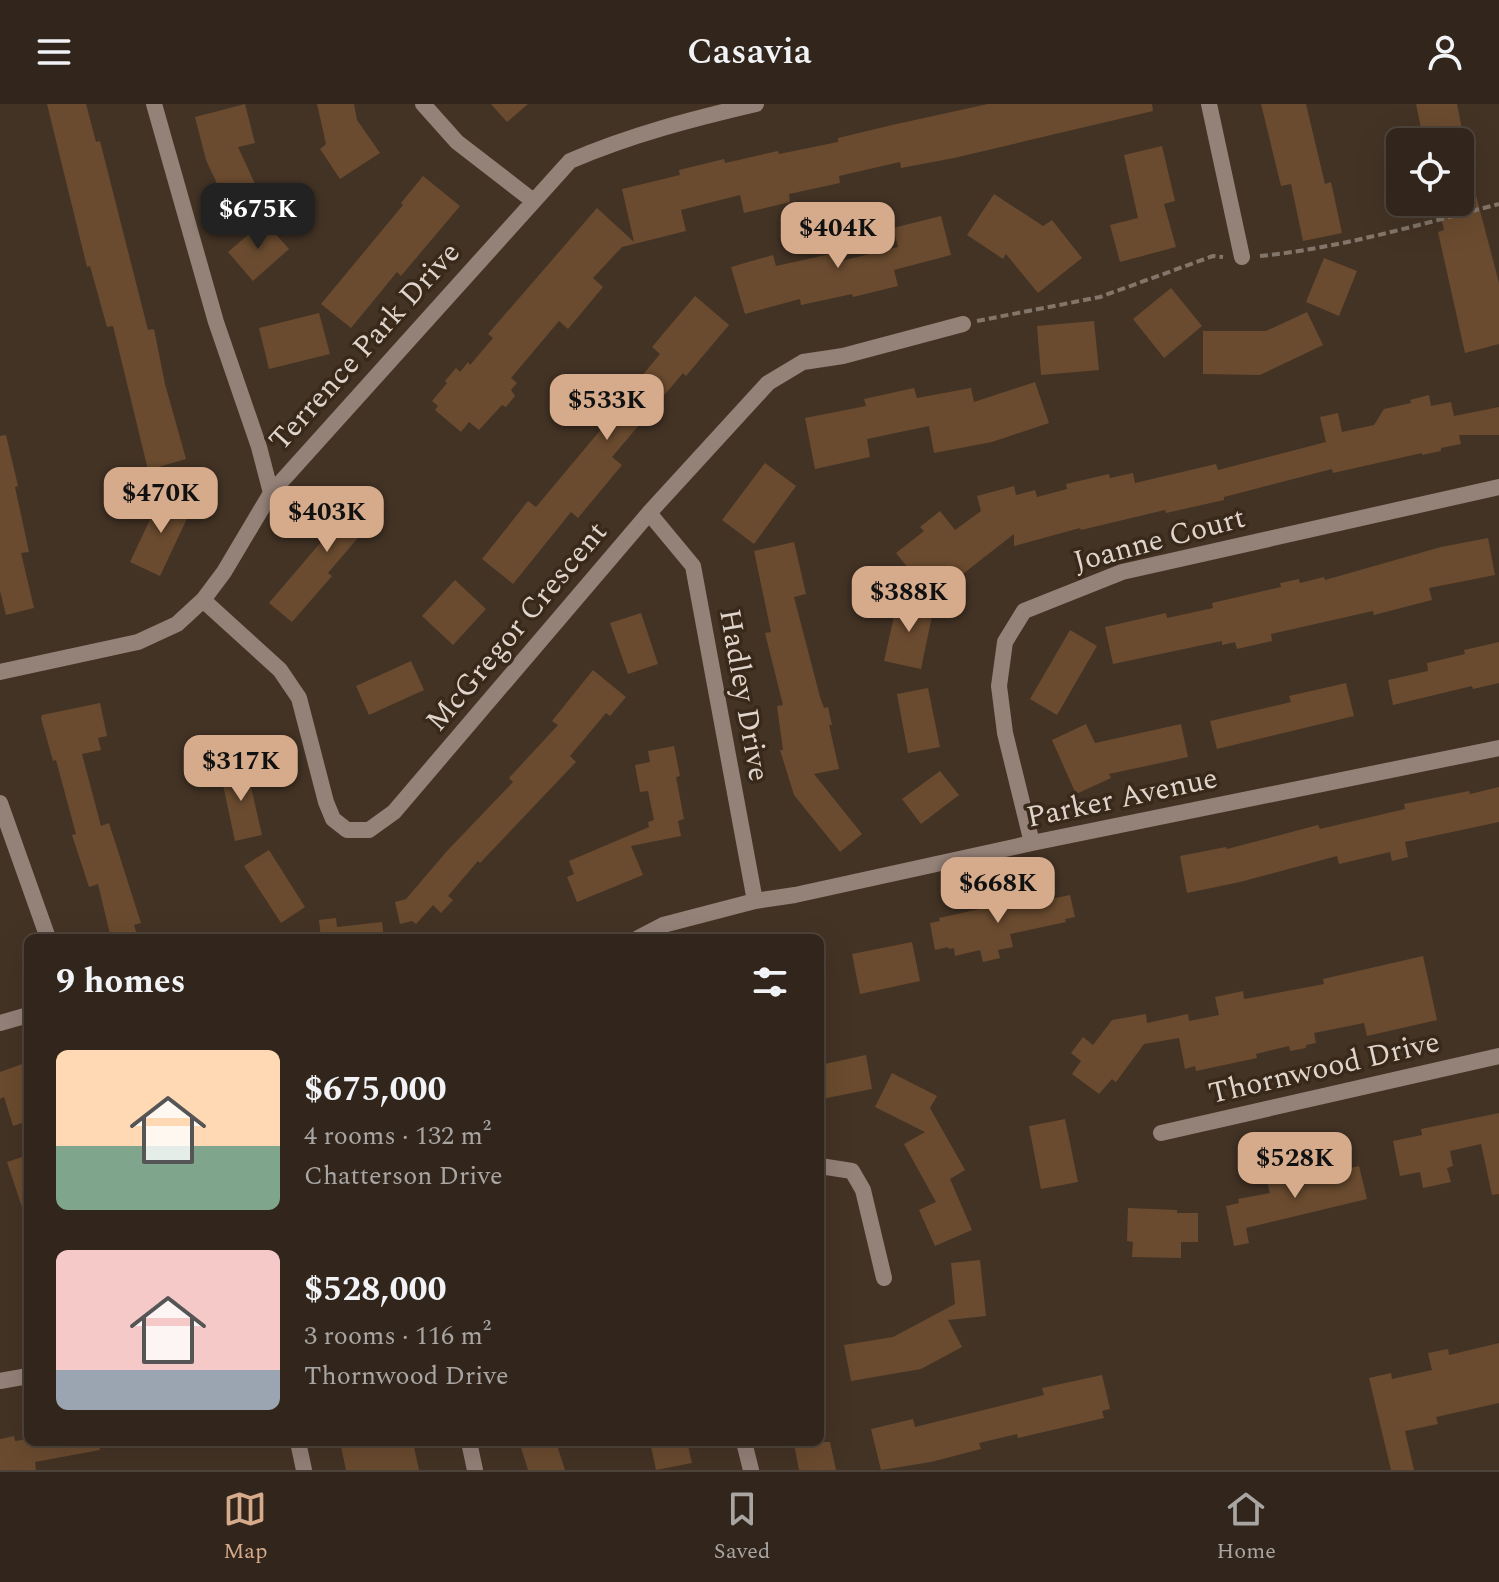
<!DOCTYPE html>
<html lang="en">
<head>
<meta charset="utf-8">
<style>
	body { margin:0; font-family:Spectral,serif; background:#3d3229; color:#f1f3f6; height:100vh; display:flex; flex-direction:column; font-size:30px; white-space:nowrap }
	* { box-sizing:border-box; margin:0 }
	p { font-size:26px; color:#a8a5a3 }
	.icon { flex:none; width:44px; height:44px; fill:none; stroke:currentColor; stroke-width:2; stroke-linecap:round; stroke-linejoin:round }
	.map { position:relative; flex:1; overflow:hidden }
	.details { position:absolute; left:24px; top:830px; width:800px; height:512px; display:flex; flex-direction:column; background:#32261c; border-radius:12px; box-shadow:0 8px 32px #0002,0 0 0 2px #4d433b }
	.details>* { flex:none }
	.tools { position:absolute; left:1386px; top:24px; display:grid; gap:16px }
	.tools a { display:grid; place-items:center; width:88px; height:88px; border-radius:12px; background:#32261c; box-shadow:0 8px 32px #0002,0 0 0 2px #4d433b; font-size:40px }
	.price { position:absolute; translate:-50% -68px; padding:0 18px; border-radius:16px; background:#d6ab8b; color:#111; font-size:26px; line-height:52px; filter:drop-shadow(0 2px 4px #0008) }
	.price::after { content:''; position:absolute; left:50%; top:48px; width:24px; height:18px; margin-left:-12px; background:inherit; clip-path:polygon(0 0,100% 0,50% 100%) }
	.price.on { background:#222; color:#fff }
	ul { padding:0; list-style:none }
	li { display:flex; align-items:center; gap:24px; height:200px; padding:0 32px }
	li span { display:grid; place-items:center; flex:none; width:224px; height:160px; border-radius:12px; color:#555 }
	li>.icon { margin-inline-start:auto }
	span .icon { width:96px; height:96px; fill:#fffc; stroke-width:1 }
	li b { font-size:34px }
	h2 { display:flex; justify-content:space-between; align-items:center; height:96px; padding:0 32px; font-size:34px }
	header { display:flex; justify-content:space-between; align-items:center; height:104px; padding:0 32px; background:#32261c; font-size:36px; font-weight:600 }
	.dock { display:flex; justify-content:space-around; align-items:center; height:112px; border-top:2px solid #4d433b; background:#32261c; font-size:22px; color:#a8a5a3 }
	.dock a { display:grid; justify-items:center; gap:4px }
	.dock .on { color:#d6ab8b }
	.map>svg:first-child { display:block }
	.building { fill:#6a4b2f }
	.lines { fill:none; stroke-linecap:round; stroke-linejoin:round }
	.path { stroke:#827569; stroke-width:4; stroke-dasharray:8 4; stroke-linecap:butt }
	.street { stroke:#948178; stroke-width:16 }
	.labels { text-anchor:middle; stroke-width:7; stroke-linejoin:round; paint-order:stroke }
	.street-label { font-size:30px; fill:#dfd5cc; stroke:#39291b }
</style>
</head>
<body>
<header><svg class="icon" aria-label="menu" viewBox="0 0 24 24"><path d="M4 6h16M4 12h16M4 18h16"/></svg>Casavia<svg class="icon" aria-label="person" viewBox="0 0 24 24"><circle cx="12" cy="8" r="4"/><path d="M4 21q1-7 8-7t8 7"/></svg></header>
<div class="map">
<svg width="1499" height="1366" viewBox="0 0 1499 1366">
	<rect width="100%" height="100%" fill="#433325"/>
	<!-- building -->
	<path class="building" d="M47 0H86L96 38 100 37 148 226 154 225 165 280 186 355 148 366 113 222 107 223 90 162 87 163Z
		M245 0 255 39 238 43 262 95 231 110 206 56 195 13Z
		M317 0H354L357 16 380 49 340 75 320 45 326 40Z
		M491 0H528L507 18Z
		M988 0H1152L1153 7 954 54 901 64 900 58 839 72 840 79 789 90 790 98 744 109 740 91 681 106 686 127 622 143 593 174 603 183 568 225 559 217 511 274 517 279 511 286 515 292 506 303 502 301 479 326 469 318 461 328 435 306 438 302 432 297 447 279 445 277 456 264 460 268 468 258 470 261 493 234 488 230 597 104 634 138 622 85 680 71 679 66 724 55 725 59 778 47 779 50 838 38V34L892 21Z
		M1261 0H1306L1325 80 1331 78 1342 129 1303 137 1291 80 1281 82Z
		M1416 0H1457L1462 25 1423 34Z
		M1162 42 1175 97 1164 100 1176 143 1120 158 1110 121 1138 114 1124 51Z
		M1460 53H1466L1499 179V240L1465 249 1438 128 1444 126 1437 98H1460Z
		M423 72 460 102 401 172 397 168 351 224 321 200 403 101 401 99Z
		M994 90 1043 122 1052 116 1082 154 1038 189 1006 150 1003 155 967 131Z
		M941 112 951 151 894 166 898 182 853 193 852 190 801 201 800 195 745 210 731 163 773 151 776 162 835 149 837 158 898 143 893 124Z
		M264 117 289 145 253 177 228 148Z
		M1324 154 1357 167 1339 212 1306 198Z
		M1171 184 1202 222 1164 254 1133 215Z
		M695 192 729 221 686 272 683 269 612 353 622 361 578 414 571 408 513 480 482 455 528 397 536 403 608 317 606 315 660 250 652 243Z
		M1307 208 1323 241 1260 271 1203 270V227H1266Z
		M319 209 330 250 269 265 259 224Z
		M1094 217 1099 266 1041 271 1037 222Z
		M1035 278 1049 319 992 338 934 349 929 322 867 335 870 353 815 365 805 314 866 302 864 295 914 284 917 294 971 284 974 298Z
		M1429 291 1431 302 1451 298 1454 312 1499 303V331H1459L1461 340 1441 344V347L1422 351V349L1333 369 1332 365 1224 393V396L1166 409 1165 406 1081 426 1080 424 1014 442V430L932 494 896 449 924 427 920 423 940 407 955 426 981 407 977 392 1014 382 1016 391 1035 386 1037 393 1067 385 1066 380 1109 370 1110 374 1133 369 1135 379 1216 360 1218 366 1326 338 1320 313 1338 309 1342 328 1374 321 1384 305 1411 299 1410 296Z
		M6 331 18 382 15 383 29 448 21 449 34 504 6 511 0 487V332Z
		M765 359 796 382 754 440 722 416Z
		M361 382 385 402 328 469 332 472 292 518 269 499 326 432 322 428Z
		M162 390 192 404 160 472 130 458Z
		M1488 434 1495 471 1429 484 1432 496 1374 511 1373 507 1271 530 1272 537 1237 545 1235 538 1222 541V537L1113 560 1105 523 1166 509 1167 514 1213 504 1212 499 1281 483 1280 479 1299 475 1300 479 1324 473 1325 476 1441 443Z
		M794 438 806 490 794 493 820 593 824 604 828 603 832 621H829L839 665 814 670 862 730 840 748 794 691 780 646H783L777 602 783 601 765 529 771 528 754 447Z
		M455 476 486 505 453 541 422 512Z
		M898 494 934 502 921 565 884 557Z
		M641 509 658 560 628 570 610 519Z
		M1070 526 1097 542 1057 611 1030 595Z
		M1499 538V579L1473 585 1472 582 1393 601 1388 576 1428 567 1427 559 1465 550 1464 546Z
		M411 557 424 586 369 611 356 582Z
		M593 566 626 593 610 612 606 609 570 652 576 658 480 759 478 757 448 792 453 796 441 809 433 801 416 820 412 817 400 820 395 798 406 795 447 747 513 678 509 674 558 621 552 617Z
		M1346 579 1354 612 1217 645 1210 617 1291 598 1289 592Z
		M928 584 940 643 908 649 897 590Z
		M100 599 107 632 98 634 101 646 82 650 101 722 109 719 141 819 134 821 138 834H111L98 780 89 783 72 731 76 730 56 656 53 657 41 614 42 611Z
		M1086 620 1095 639 1181 620 1188 653 1109 670 1111 674 1076 690 1052 636Z
		M674 642 680 672 676 673 684 715 678 717 681 732 631 742 643 771 577 798 567 773 574 770 569 757 649 723 648 718 654 716 648 687 640 688 635 661 650 658 648 647Z
		M246 661 262 731 235 737 220 667Z
		M940 667 959 691 921 720 902 695Z
		M1499 683V718L1405 738 1408 753 1392 757 1390 748 1339 760 1337 752 1240 778 1187 789 1180 752 1226 743 1227 745 1318 721 1320 725 1405 705 1404 700 1469 687 1470 690Z
		M269 746 305 803 281 819 244 762Z
		M1039 789 1041 797 1070 791 1075 813 1065 815 1066 818 1010 830 1013 843 998 846 1000 854 983 858 980 846 955 852 954 844 949 845 948 843 935 846 930 819 940 817 939 814 1020 796 1019 794Z
		M336 814 337 823 382 818 384 834H321L319 816Z
		M912 838 920 877 860 890 852 850Z
		M1423 852 1437 916 1367 932 1364 919 1314 929 1316 939 1306 941V944L1290 947 1289 942 1256 950 1257 954 1196 967 1195 962 1185 965 1179 934 1144 940 1116 978 1112 975 1099 990 1072 970 1081 957 1071 949 1083 933 1093 941 1112 916 1146 910 1147 919 1188 910 1189 917 1219 911 1215 893 1243 887 1244 895 1256 893 1324 880 1323 875Z
		M866 951 872 985 822 995 820 961Z
		M22 960 28 978V1017L13 1022 4 993 0 995V968Z
		M892 969 937 992 930 1004 965 1066 950 1075 972 1126 935 1142 919 1106 936 1098 904 1040 925 1028 875 1003Z
		M1499 1009V1090L1492 1091 1481 1040 1450 1047 1453 1062 1447 1064 1451 1078 1423 1084 1420 1068 1400 1072 1393 1037 1422 1031 1421 1025Z
		M1065 1015 1078 1078 1041 1085 1029 1022Z
		M28 1051V1112H25L7 1058Z
		M1359 1062 1367 1095 1246 1124 1249 1139 1234 1142 1226 1102 1239 1099 1238 1095 1270 1089 1267 1077 1290 1073 1291 1078Z
		M1128 1104 1177 1106V1109H1198V1138H1181V1154L1132 1153 1133 1138 1127 1137Z
		M980 1156 986 1212 948 1216 962 1243 921 1265 851 1277 844 1241 893 1233 955 1200 951 1159Z
		M1499 1239V1299L1436 1313 1438 1320 1405 1327 1414 1366H1391L1369 1274 1391 1269 1392 1275 1432 1266 1428 1249 1448 1245 1449 1251Z
		M1102 1271 1110 1305 1102 1307 1104 1314 1018 1334 1017 1330 979 1339 981 1345 931 1358 881 1366 871 1325 913 1315 915 1323 1044 1291 1042 1284Z
		M14 1332 15 1337 27 1335 28 1338H99L100 1346 35 1358 36 1366H0V1335Z
		M340 1338H413L419 1366H346Z
		M540 1338H556L565 1366H528L521 1344Z
		M650 1338H687L692 1359 656 1366Z
		M805 1338H830L836 1366H799L794 1340Z"/>
	<g class="lines">
		<!-- path -->
		<path class="path" d="M1260 152C1341 144 1421 120 1499 100
			M977 217 1100 193 1213 152 1223 153"/>
		<!-- street -->
		<path class="street" d="M154 0 216 218 259 343 271 389
			M423 0 457 38 532 96
			M1209 0 1242 153
			M649 409 693 462 755 797
			M203 496 280 566 299 594 326 698 333 715 347 726H369L394 708 649 409 768 279 803 258 843 252 963 220
			M0 568 138 538 177 520 203 496 224 468 271 389 570 57C630 31 692 15 756 0
			M0 699 48 834
			M1032 739 1005 629 999 582 1005 538 1024 507 1122 468 1499 383
			M638 834 663 821 755 797 795 791 1032 739 1499 644
			M0 919 28 911
			M1161 1029 1499 952
			M820 1062 852 1067 863 1086 884 1174
			M0 1277 28 1272
			M298 1338 304 1366
			M469 1338 475 1366
			M744 1338 751 1366"/>
	</g>
	<g class="labels">
		<!-- street labels -->
		<g class="street-label">
			<text transform="translate(364 242) rotate(-48)" y="10">Terrence Park Drive</text>
			<text transform="translate(1159 435) rotate(-15)" y="10">Joanne Court</text>
			<text transform="translate(516 522) rotate(-50)" y="10">McGregor Crescent</text>
			<text transform="translate(745 591) rotate(80)" y="10">Hadley Drive</text>
			<text transform="translate(1122 693) rotate(-12)" y="10">Parker Avenue</text>
			<text transform="translate(1324 963) rotate(-13)" y="10">Thornwood Drive</text>
		</g>
	</g>
</svg>
<div class="tools">
<a><svg class="icon" aria-label="locate" viewBox="0 0 24 24"><circle cx="12" cy="12" r="6"/><path d="M12 2v4M12 18v4M2 12h4M18 12h4"/></svg></a>
</div>
<b class="price on" style="left:258px;top:147px">$675K</b>
<b class="price" style="left:838px;top:166px">$404K</b>
<b class="price" style="left:607px;top:338px">$533K</b>
<b class="price" style="left:161px;top:431px">$470K</b>
<b class="price" style="left:327px;top:450px">$403K</b>
<b class="price" style="left:909px;top:530px">$388K</b>
<b class="price" style="left:241px;top:699px">$317K</b>
<b class="price" style="left:998px;top:821px">$668K</b>
<b class="price" style="left:1295px;top:1096px">$528K</b>
<section class="details">
<h2>9 homes<svg class="icon" aria-label="filters" viewBox="0 0 24 24"><path d="M4 7h16M4 17h16"/><circle cx="9" cy="7" r="2"/><circle cx="15" cy="17" r="2"/></svg></h2>
<ul>
<li><span style="background:linear-gradient(#ffd9b3 60%,#7fa58c 0)"><svg class="icon" aria-label="home" viewBox="0 0 24 24"><path d="M3 11l9-7 9 7M6 9v11h12V9"/></svg></span><div><b>$675,000</b><p>4 rooms · 132 m²</p><p>Chatterson Drive</p></div></li>
<li><span style="background:linear-gradient(#f6c9c9 75%,#9aa5b1 0)"><svg class="icon" aria-label="home" viewBox="0 0 24 24"><path d="M3 11l9-7 9 7M6 9v11h12V9"/></svg></span><div><b>$528,000</b><p>3 rooms · 116 m²</p><p>Thornwood Drive</p></div></li>
</ul>
</section>
</div>
<nav class="dock">
<a class="on"><svg class="icon" aria-label="map" viewBox="0 0 24 24"><path d="M3 6l6-2 6 2 6-2v14l-6 2-6-2-6 2zM9 4v14M15 6v14"/></svg>Map</a>
<a><svg class="icon" aria-label="saved" viewBox="0 0 24 24"><path d="M7 4h10v16l-5-4-5 4z"/></svg>Saved</a>
<a><svg class="icon" aria-label="home" viewBox="0 0 24 24"><path d="M3 11l9-7 9 7M6 9v11h12V9"/></svg>Home</a>
</nav>
</body>
</html>
